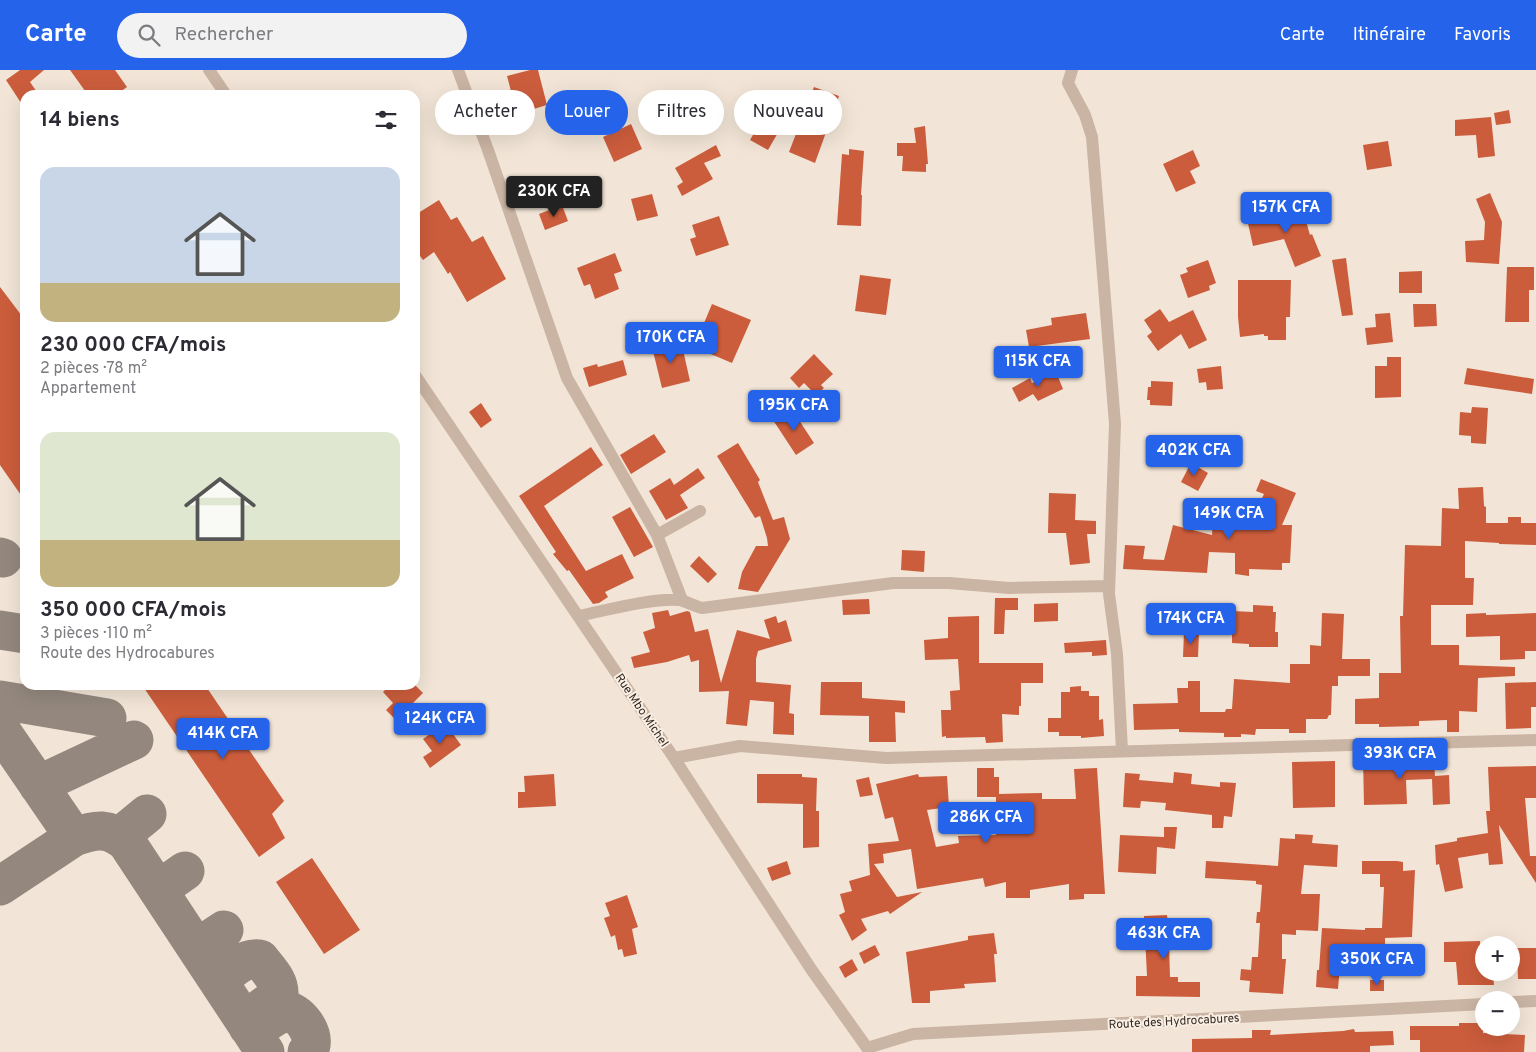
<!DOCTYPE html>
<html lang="fr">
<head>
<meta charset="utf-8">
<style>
	body { margin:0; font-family:Overpass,sans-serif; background:#f2f2f3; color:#2b2b33; height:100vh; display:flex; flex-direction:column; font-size:19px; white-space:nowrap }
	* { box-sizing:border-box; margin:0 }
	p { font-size:16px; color:#7c7c81 }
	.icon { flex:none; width:28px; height:28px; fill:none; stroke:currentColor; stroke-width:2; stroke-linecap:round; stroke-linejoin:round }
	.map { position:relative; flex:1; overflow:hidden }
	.drawer { position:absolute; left:20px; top:20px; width:400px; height:600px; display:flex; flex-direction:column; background:#fff; border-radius:15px; box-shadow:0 5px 20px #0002 }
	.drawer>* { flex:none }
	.hud { position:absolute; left:435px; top:20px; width:475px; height:45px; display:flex; gap:10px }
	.buttons { position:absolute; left:1475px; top:866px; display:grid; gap:10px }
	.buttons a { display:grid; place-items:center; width:45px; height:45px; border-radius:50%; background:#fff; box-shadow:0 5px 20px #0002; font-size:25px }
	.price { position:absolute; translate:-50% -42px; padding:0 11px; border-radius:5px; background:#2563eb; color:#fff; font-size:16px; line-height:32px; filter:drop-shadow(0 1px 2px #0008) }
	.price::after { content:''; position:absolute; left:50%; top:30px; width:15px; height:11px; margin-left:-8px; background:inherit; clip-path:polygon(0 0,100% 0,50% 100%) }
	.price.active { background:#222; color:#fff }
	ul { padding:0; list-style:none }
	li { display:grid; align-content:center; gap:10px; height:265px; padding:0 20px }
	li span { display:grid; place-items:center; height:155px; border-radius:15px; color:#555 }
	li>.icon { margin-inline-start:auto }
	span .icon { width:90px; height:90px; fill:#fffc; stroke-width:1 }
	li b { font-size:21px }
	h2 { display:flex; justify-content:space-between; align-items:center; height:60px; padding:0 20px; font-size:21px }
	.pill { padding:0 18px; border-radius:22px; background:#fff; box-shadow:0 5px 20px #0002; font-size:18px; line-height:45px }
	.pill.active { background:#2563eb; color:#fff }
	header { display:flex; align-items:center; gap:30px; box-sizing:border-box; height:70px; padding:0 25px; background:#2563eb; color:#fff }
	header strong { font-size:24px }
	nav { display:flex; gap:28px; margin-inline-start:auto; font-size:18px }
	.search { width:350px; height:45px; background:#f2f2f3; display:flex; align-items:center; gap:12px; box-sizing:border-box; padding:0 18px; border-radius:28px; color:#7c7c81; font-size:19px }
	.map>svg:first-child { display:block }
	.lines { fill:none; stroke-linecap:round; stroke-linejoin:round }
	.taxiway { stroke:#94887e; stroke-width:39 }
	.building { fill:#cb5d3c }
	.minor { stroke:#cab4a3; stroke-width:12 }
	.labels { text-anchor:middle; stroke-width:4; stroke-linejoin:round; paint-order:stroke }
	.street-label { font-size:12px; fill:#352a25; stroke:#faefe3 }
</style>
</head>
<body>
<header>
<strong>Carte</strong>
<div class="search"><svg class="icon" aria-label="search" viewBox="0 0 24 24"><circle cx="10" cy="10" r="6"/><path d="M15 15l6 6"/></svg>Rechercher</div>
<nav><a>Carte</a><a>Itinéraire</a><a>Favoris</a></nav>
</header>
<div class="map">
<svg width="1536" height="982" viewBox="0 0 1536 982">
	<rect width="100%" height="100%" fill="#f2e5d7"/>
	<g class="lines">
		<!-- taxiway -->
		<path class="taxiway" d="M0 487 3 488
			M0 560 25 564
			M0 630 107 648
			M0 659 74 767
			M38 715 134 670
			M119 767 147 744
			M0 816 74 767C96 759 109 757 127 773L265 982
			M158 820 185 801
			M197 878 224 860
			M220 914C227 901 244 887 260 889 268 900 280 910 279 925L252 945 248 957H259
			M256 964 259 957 286 940C301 942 320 970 307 982"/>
	</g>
	<!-- building -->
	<path class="building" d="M20 0H44L30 12 39 25H25V39L6 10Z
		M70 0H115L127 17 116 25H88Z
		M530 0H538L547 35 517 44 507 6Z
		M814 17 839 26 815 93 789 82Z
		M1509 40 1511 53 1496 55 1494 43Z
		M765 44 783 54 768 80 750 70Z
		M1491 47 1495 86 1478 88 1476 65 1455 66V50Z
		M631 54 642 79 614 92 603 67Z
		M925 56 928 94H926V102L902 101 903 86H897V73H916L914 58Z
		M1388 71 1392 96 1367 100 1363 75Z
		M716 75 721 86 704 93 713 109 682 126 677 116 683 112 675 98Z
		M849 79 864 81 861 125H862L861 156 837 155 842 84 849 85Z
		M1193 80 1200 96 1190 101 1196 113 1176 122 1163 94Z
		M1490 123 1502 152 1499 194 1466 192 1465 171 1484 170 1485 152 1476 129Z
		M652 124 658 146 637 151 631 129Z
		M439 130 451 150 457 147 472 172 483 166 506 209 467 232 450 202 448 204 434 182 423 190 415 179V145Z
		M562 135 568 151 545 160 539 144Z
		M1302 137 1310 165 1312 164 1321 186 1295 197 1284 169 1253 176 1247 149Z
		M719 146 729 175 696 186 690 169 696 167 692 155Z
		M615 183 622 201 614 204 619 219 595 229 590 214 584 216 577 198Z
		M1346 188 1353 245 1342 246 1332 190Z
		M1208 190 1216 213 1209 216 1210 220 1188 228 1180 205 1188 202 1186 198Z
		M1507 197H1534V220H1529V252H1505Z
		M1422 201V223H1399V202Z
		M860 205 891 209 886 245 855 241Z
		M1238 210H1291L1290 247H1286V270H1268V266H1264V264L1240 267 1238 247Z
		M0 217 25 250V431L0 395Z
		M712 234 751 250 732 293 694 277Z
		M1413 234H1436L1437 256 1414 257Z
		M1160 239 1169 252 1193 240 1207 270 1189 279 1181 264 1158 281 1147 266 1152 262 1144 250Z
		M1086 243 1090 269 1029 277 1026 260 1052 255 1051 248Z
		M1390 243 1393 272 1367 275 1365 258 1376 257 1375 244Z
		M681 271 690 311 662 318 652 277Z
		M814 284 833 304 821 315 824 318 816 325 804 313 799 318 790 308Z
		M1387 287H1401V327L1375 328V296H1387Z
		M623 290 627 305 589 317 583 298 597 294 598 297Z
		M1221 296 1223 319 1207 320 1206 312 1199 313 1197 299Z
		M1467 298 1534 309 1532 324 1464 314Z
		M1056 302 1063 319 1038 331 1033 324 1019 332 1012 318 1030 308 1032 313Z
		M1151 311 1173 312 1172 336 1150 335V330H1147L1148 317H1151Z
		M481 333 492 350 481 358 469 342Z
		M1472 337 1488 338 1486 374 1471 373V366L1459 365 1460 342 1471 343Z
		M791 338 814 373 796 385 773 350Z
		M654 364 666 382 631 404 620 385Z
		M738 373 760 410 758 412 773 450 784 447 790 469 758 522 738 519 742 502 756 476H768L767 468 760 446 755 448 717 386Z
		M591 377 603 395 544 436 586 501 622 484 634 508 605 522 608 527 599 533 593 534 569 500 567 501 553 484 556 482 519 426Z
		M1191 393 1208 403 1198 421 1181 412Z
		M698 398 705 408 680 425 688 438 666 450 649 421 670 408 674 415Z
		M1261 409 1296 423 1282 455H1292L1290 493H1282V500L1249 499V506L1235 504V483L1209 482 1207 503 1123 499 1125 475 1145 476 1143 489 1164 490 1173 455 1212 465 1213 444 1238 445 1239 441 1255 443 1264 424 1256 421Z
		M1483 417 1484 436 1486 437V453H1508V447H1521V453H1536V475L1499 474V473L1465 471V508H1474L1473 535H1431V575H1459V595L1515 597V606L1478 608 1477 642 1459 641V662H1447V650L1419 651V656L1379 657V654H1355V629L1379 628V603H1401L1400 546H1403L1405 475 1441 476 1442 438 1459 439 1458 418Z
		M1049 423 1076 424 1075 450 1096 451V464H1087L1090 493 1070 495 1066 463H1048Z
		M630 437 653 477 634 487 612 447Z
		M902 480 925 481 924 502 901 500Z
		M699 486 717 504 708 513 690 496Z
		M995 528H1018V540H1005L1004 564H994Z
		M869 529 870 544 843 545 842 530Z
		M1058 533V551L1034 552V534Z
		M1253 535 1273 536V542H1276L1275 562H1278V577H1249V574L1232 573V541L1253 542Z
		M668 540 670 546 687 541 690 542 695 562 708 559 721 613 737 560 770 569 764 550 776 546 778 553 786 550 792 571 758 581 756 589V612L791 615 789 643 794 644V665L773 664 774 632 750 630 747 656 726 654 729 621 699 622V590L691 592 689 585 667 592 634 598 631 587 650 582 643 562 655 558 652 543Z
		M1322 543 1344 544 1342 589H1370V606H1338V616H1332L1331 645H1329L1327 649H1306V663H1289V659H1256L1255 665 1241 664V667H1224V663L1179 662V659L1134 660 1133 634 1178 633 1177 618H1188V611H1200V642H1225L1226 639H1232L1234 609 1290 613V594H1310V575L1321 576Z
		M1486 543V545L1536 543V581H1525V589L1500 590V566L1466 567V544Z
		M979 546V593H1043V613H1021V636H1019V645L1002 644 1003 672 986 673 985 667 946 668V666L942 667 941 640H951L950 621 960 620 958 589 925 590 924 570 948 568V547Z
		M1184 562H1199L1198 587H1183Z
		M1106 570 1107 585 1092 586V582L1065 583 1064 573Z
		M821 612H862V628L905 631V643L895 642 896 672H869V646L820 645Z
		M1536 612V637H1531V658L1506 659 1505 613Z
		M142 615H205L284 731 272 744 285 768 259 787Z
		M390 615H415L423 623 396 650 386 640 393 633 383 622Z
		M1081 616V621H1089V626H1099V650L1103 649 1104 666 1081 668V666H1059V662H1048V648H1061V622H1070V617Z
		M445 653 461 675 430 698 423 687 432 681 423 669Z
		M1363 687 1402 688V690L1434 689 1435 706 1449 705 1450 734 1433 735 1432 709 1406 710 1407 734 1364 735Z
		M1335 691V737L1293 738 1292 692Z
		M1536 696V728H1525L1530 786H1536V813L1499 755 1503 794 1489 795 1488 783 1458 788 1463 818 1445 822 1439 794 1436 795 1435 775 1457 771V768L1488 763 1486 741H1490L1488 697Z
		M977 698H994V707H999V724L1042 723V729H1076L1074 699 1097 698 1105 824H1084V829L1069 830V814L1030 820V828H1006V812L985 817 983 808 917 819 911 779 883 784 884 793 874 794 897 827 922 822 890 844 888 841 861 849 867 860 852 871 839 845 845 842 840 824 852 821 849 811 870 805 868 774 899 771 893 747 885 749 876 714 918 704 919 707 947 706 949 737 927 740 936 777 959 773 958 766 996 765V727H977Z
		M1174 702 1192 704 1191 714 1220 717V712L1236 713 1232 747 1224 746 1223 758H1212V745L1165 740 1166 733 1141 731 1140 738 1123 737 1125 703 1140 704 1139 710 1173 713Z
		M554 704 556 736 518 738V722H525L524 706Z
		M757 704H802V707L817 708 816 741H819V777L803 778V734L757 733Z
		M869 707 873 725 860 727 856 710Z
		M1164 757H1177L1175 779 1157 777 1156 804 1118 802 1120 765 1164 767Z
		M1295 764 1313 765 1312 773 1338 775 1337 797 1304 795 1301 824H1320L1318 861 1296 860V865L1282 864V889H1286L1283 924 1249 922 1250 911 1240 910 1241 899 1251 900 1252 887H1258L1260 853H1256L1257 842H1260L1262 815 1256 814V811L1205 808 1206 791 1278 796 1280 768 1295 769Z
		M312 788 360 860 324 884 276 812Z
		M787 791 791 804 772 811 767 798Z
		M1362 791H1397L1403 792V801L1415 800 1412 867 1385 868V876L1346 877 1345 886 1341 885 1338 919 1316 917 1317 900H1319L1322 858 1365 860V858H1382L1384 817H1380V804H1362Z
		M627 825 638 857 632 859 637 884 624 887 622 879 618 880 615 865 611 867 604 848 610 846 605 833Z
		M1167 845 1168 853 1190 852 1191 873 1169 874 1170 907H1178V912H1200V927L1136 926V906H1147L1144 846Z
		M994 863 997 884H994L996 912 964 914 965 918 930 921V933H912L906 882 968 870V866Z
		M1480 871 1481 903 1493 902 1494 915H1458L1456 892H1444V872Z
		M875 875 880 885 864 894 859 883Z
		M1517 878H1536V909H1518Z
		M852 889 858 900 845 908 839 897Z
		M1370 910H1384V921H1370Z
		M1459 953H1483V963L1525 965 1524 982H1420V970H1410V956H1459Z
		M1354 959 1355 962 1393 961 1394 975 1370 976V982H1192V969L1252 968V960H1271L1270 965 1343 961Z"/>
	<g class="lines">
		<!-- minor -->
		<path class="minor" d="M209 0 226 25
			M458 0 488 80 567 308 657 465
			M1072 0 1068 13 1085 45 1092 67 1115 354 1109 524 1117 584 1122 681
			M415 305 674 688 811 899 870 982
			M682 530 657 465 700 441
			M578 546C608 540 650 528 680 530 685 531 694 536 702 538L893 513H949L1009 518 1109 516
			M674 688 740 676 886 688 1536 670
			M1511 932 1536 931
			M867 978 913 964 1484 934"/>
	</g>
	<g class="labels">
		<!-- street labels -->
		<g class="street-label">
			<text transform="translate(642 640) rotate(56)" y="4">Rue Mbo Michel</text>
			<text transform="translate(1174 951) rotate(-3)" y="4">Route des Hydrocabures</text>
		</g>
	</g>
</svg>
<div class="buttons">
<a>+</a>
<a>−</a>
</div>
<b class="price active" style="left:554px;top:148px">230K CFA</b>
<b class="price" style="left:1286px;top:164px">157K CFA</b>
<b class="price" style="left:671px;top:294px">170K CFA</b>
<b class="price" style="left:1038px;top:318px">115K CFA</b>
<b class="price" style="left:794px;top:362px">195K CFA</b>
<b class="price" style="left:1194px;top:407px">402K CFA</b>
<b class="price" style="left:1229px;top:470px">149K CFA</b>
<b class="price" style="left:1191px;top:575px">174K CFA</b>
<b class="price" style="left:440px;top:675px">124K CFA</b>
<b class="price" style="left:223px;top:690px">414K CFA</b>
<b class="price" style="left:1400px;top:710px">393K CFA</b>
<b class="price" style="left:986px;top:774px">286K CFA</b>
<b class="price" style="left:1164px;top:890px">463K CFA</b>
<b class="price" style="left:1377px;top:916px">350K CFA</b>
<div class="hud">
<a class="pill">Acheter</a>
<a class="pill active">Louer</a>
<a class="pill">Filtres</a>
<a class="pill">Nouveau</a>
</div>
<section class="drawer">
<h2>14 biens<svg class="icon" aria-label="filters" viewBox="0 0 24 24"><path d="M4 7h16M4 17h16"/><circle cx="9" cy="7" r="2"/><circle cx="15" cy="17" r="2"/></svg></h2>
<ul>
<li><span style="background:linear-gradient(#c9d6e8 75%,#c2b280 0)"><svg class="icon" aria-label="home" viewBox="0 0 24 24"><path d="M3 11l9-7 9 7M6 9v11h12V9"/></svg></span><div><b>230 000 CFA/mois</b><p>2 pièces · 78 m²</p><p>Appartement</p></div></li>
<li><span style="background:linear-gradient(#dfe7d0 70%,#c2b280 0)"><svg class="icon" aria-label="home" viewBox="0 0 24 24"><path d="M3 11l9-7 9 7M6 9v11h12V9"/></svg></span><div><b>350 000 CFA/mois</b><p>3 pièces · 110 m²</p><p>Route des Hydrocabures</p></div></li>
</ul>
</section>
</div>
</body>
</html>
